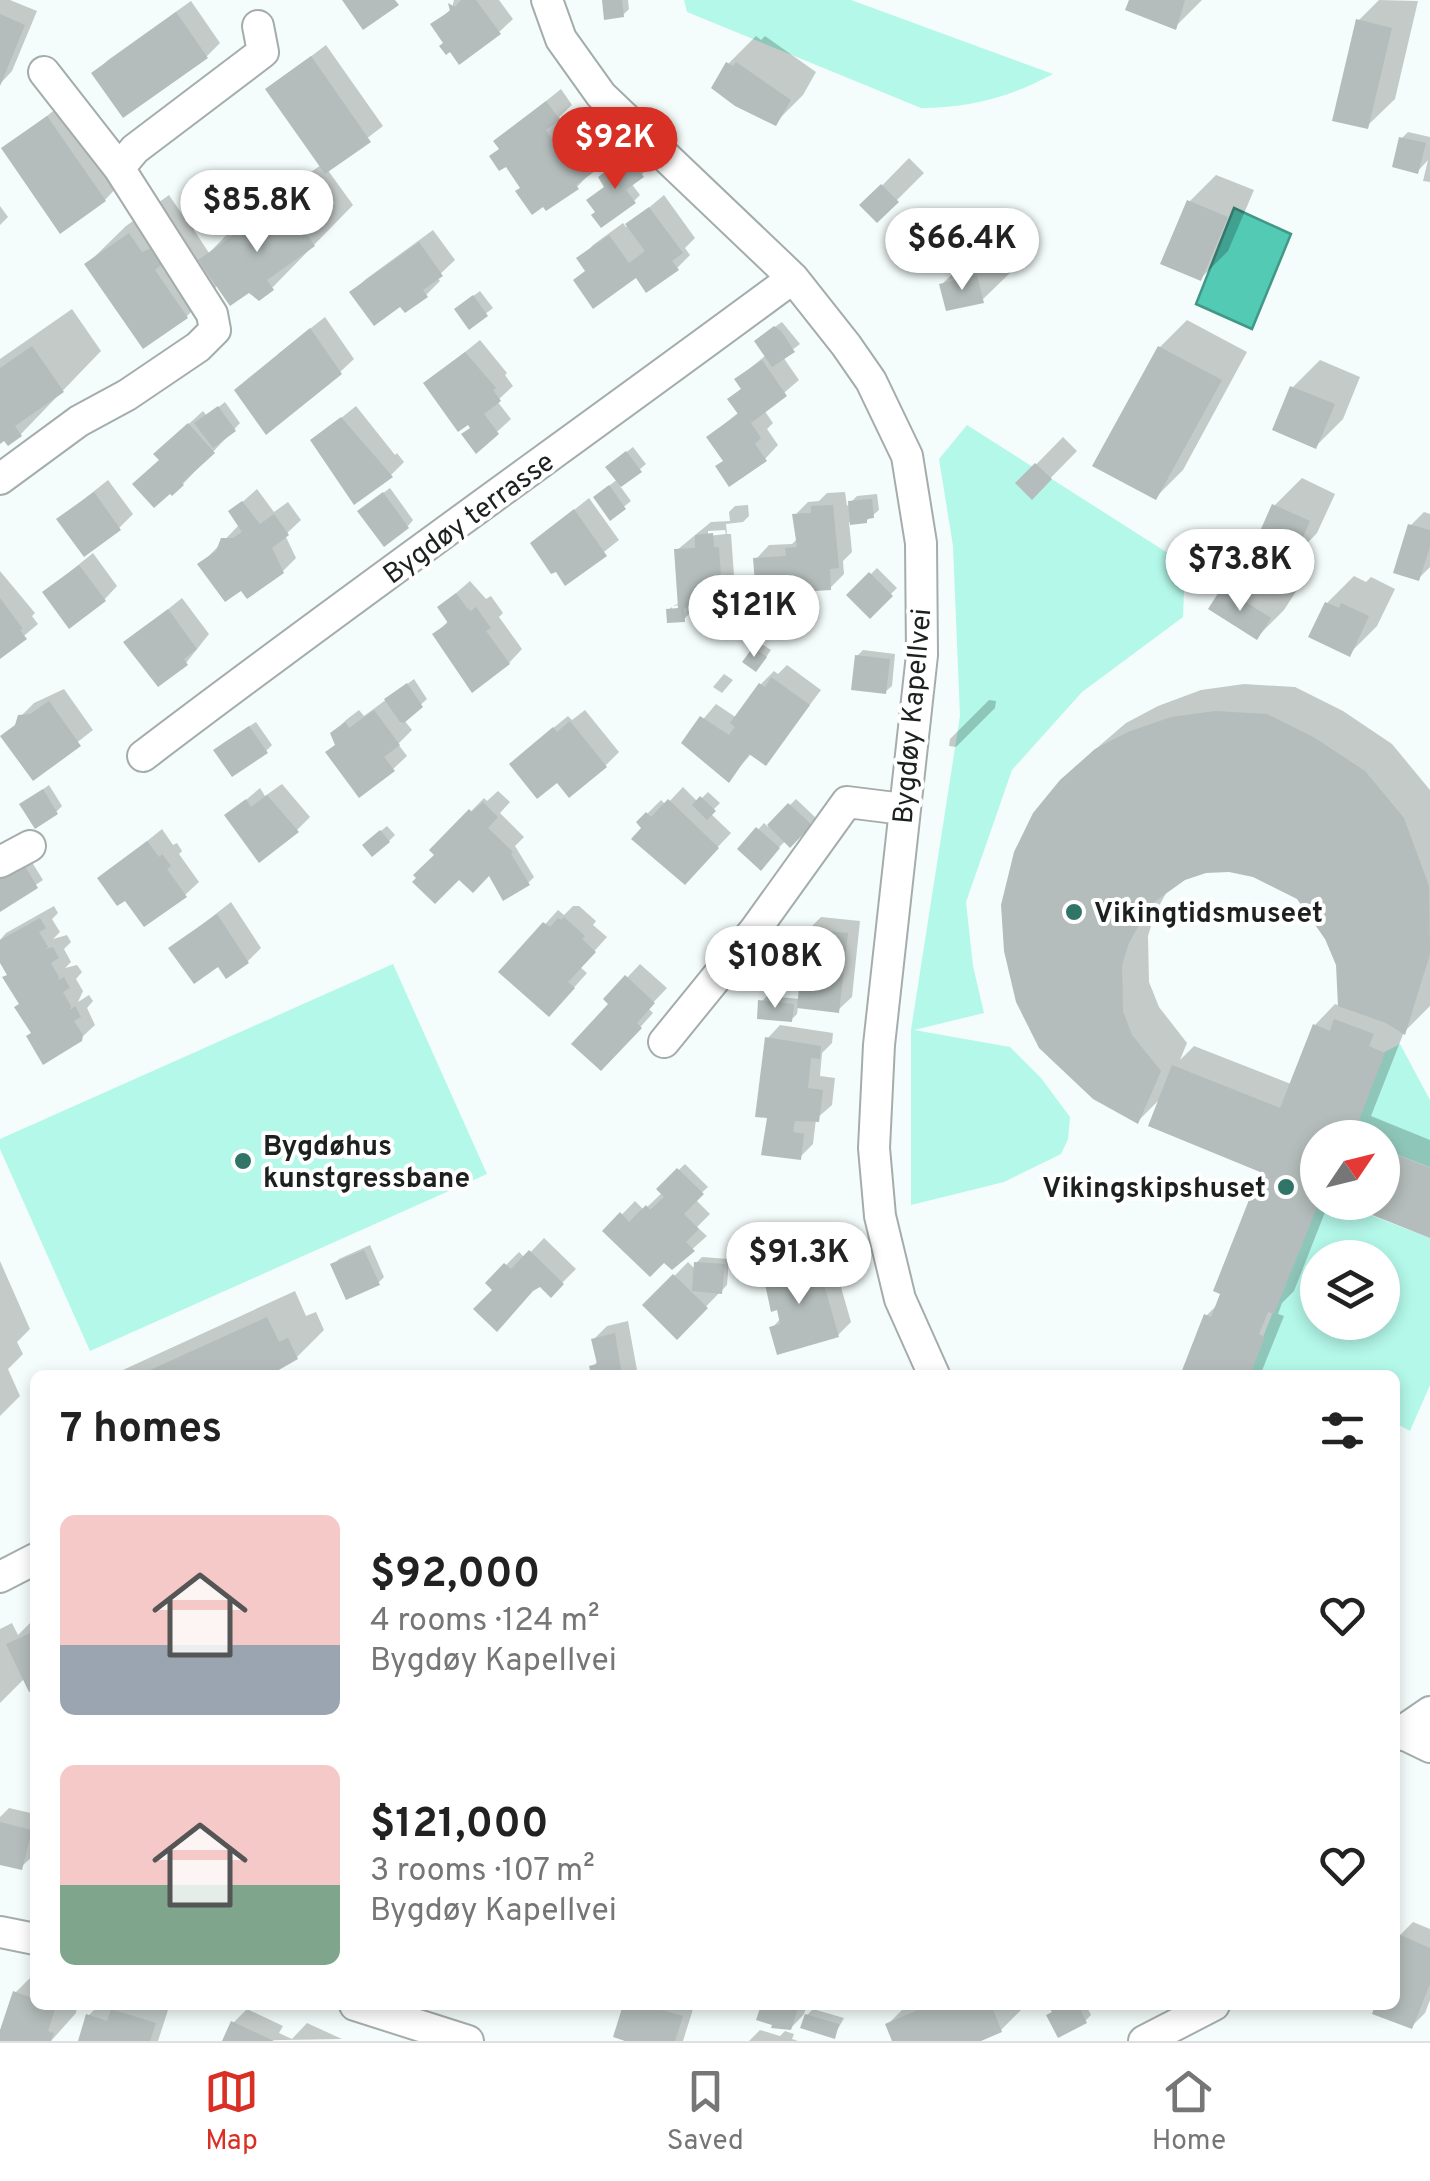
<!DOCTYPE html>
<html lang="en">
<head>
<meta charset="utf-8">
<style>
	body { margin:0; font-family:Overpass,sans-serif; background:#f2f2f2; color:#222; height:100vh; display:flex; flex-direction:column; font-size:38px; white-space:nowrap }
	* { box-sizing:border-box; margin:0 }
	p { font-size:32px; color:#767676 }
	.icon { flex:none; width:55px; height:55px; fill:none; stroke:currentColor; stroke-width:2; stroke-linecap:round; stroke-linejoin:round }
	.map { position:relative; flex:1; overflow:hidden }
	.sheet { position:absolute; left:30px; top:1370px; width:1370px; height:640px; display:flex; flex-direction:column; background:#fff; border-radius:15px; box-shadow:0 5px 15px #0003 }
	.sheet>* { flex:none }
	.needle { width:65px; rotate:55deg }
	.tools { position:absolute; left:1300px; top:1120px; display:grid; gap:20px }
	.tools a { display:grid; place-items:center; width:100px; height:100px; border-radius:50%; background:#fff; box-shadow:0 5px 15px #0003; font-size:50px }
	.price { position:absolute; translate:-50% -85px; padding:0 22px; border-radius:35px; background:#fff; color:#222; font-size:32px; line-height:65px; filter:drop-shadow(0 2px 5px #0008) }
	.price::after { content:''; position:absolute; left:50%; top:60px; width:30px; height:22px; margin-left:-15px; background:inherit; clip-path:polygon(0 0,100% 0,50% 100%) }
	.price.active { background:#d93025; color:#fff }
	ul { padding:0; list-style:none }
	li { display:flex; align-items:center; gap:30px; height:250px; padding:0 30px }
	li span { display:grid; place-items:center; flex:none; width:280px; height:200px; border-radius:15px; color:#555 }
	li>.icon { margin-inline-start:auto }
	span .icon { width:120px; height:120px; fill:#fffc; stroke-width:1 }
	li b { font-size:42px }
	h2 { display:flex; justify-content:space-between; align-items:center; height:120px; padding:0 30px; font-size:42px }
	.menu { display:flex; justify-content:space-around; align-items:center; height:140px; border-top:2px solid #e0e0e0; background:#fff; font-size:28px; color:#767676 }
	.menu a { display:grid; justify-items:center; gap:5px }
	.menu .active { color:#d93025 }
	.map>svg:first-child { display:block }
	.green { fill:#b3f8e9; fill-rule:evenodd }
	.water { fill:#52cab4; stroke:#429787; stroke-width:2.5 }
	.shadow { fill:#0003; fill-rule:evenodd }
	.building { fill:#b4bdbb }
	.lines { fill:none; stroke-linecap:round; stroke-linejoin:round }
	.minor-casing { stroke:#a4adab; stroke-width:34 }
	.minor { stroke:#fff; stroke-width:30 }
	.poi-dot { fill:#307568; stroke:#fff; stroke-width:4 }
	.labels { text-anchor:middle; stroke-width:8; stroke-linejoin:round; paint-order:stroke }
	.street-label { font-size:28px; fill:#1c201f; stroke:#fff }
	.poi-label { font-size:28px; font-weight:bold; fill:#1c201f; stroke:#fff; text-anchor:start }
</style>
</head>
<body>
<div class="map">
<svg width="1430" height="2041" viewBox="0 0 1430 2041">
	<rect width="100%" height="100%" fill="#f4fdfb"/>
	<!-- green -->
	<path class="green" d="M684 0H851L1053 74C1010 97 971 108 921 108L687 12Z
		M967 425 1185 564 1183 617 1082 692 1012 770 966 902 973 966 984 1013 914 1030 1010 1047 1041 1078 1070 1117 1068 1139 1061 1154 1004 1182 911 1205V1030L960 716 953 546 939 459Z
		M393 964 487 1174 90 1351 0 1149V1139Z
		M1400 1044 1430 1100V1167L1383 1149 1382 1138 1351 1137 1383 1053Z
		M1317 1201 1339 1203 1430 1238V1385L1410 1431 1395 1423V1375H1248ZM1318 1258H1382V1322H1318Z"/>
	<!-- water -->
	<path class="water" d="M1234 208 1291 234 1252 329 1196 304Z"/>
	<!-- shadow -->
	<path class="shadow" d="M0 0H10L37 11 12 71 0 84Z
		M454 0H499L513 19 499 32 446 42 434 25 452 8Z
		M604 0H628L629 9 623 15Z
		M1132 0H1202L1175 27Z
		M1379 0 1418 1 1395 99 1367 126 1359 20Z
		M191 1 220 43 207 56 124 115 95 73 108 60Z
		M756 36 761 40 765 36 816 72 803 95 775 123 728 64Z
		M326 45 383 126 327 169 353 205 272 288 249 290 218 285 187 316 144 346 87 264 126 226 169 195 182 214 194 209 202 221 194 230 209 253 240 221 321 165 268 89Z
		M561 89 572 105 559 117 572 128 569 131 587 157 601 148 607 156 577 187H523L496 141Z
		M61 105 118 186 105 200 4 149Z
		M1408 132 1430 137V182L1423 181 1428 160 1418 171 1402 138Z
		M635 151 648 169 631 183 640 195 634 201 607 186V171Z
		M909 158 924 173 877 220 863 205Z
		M1216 175 1254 190 1228 251 1201 278 1189 202Z
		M664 195 695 238 685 248 690 255 677 268 636 275 587 270 580 259 593 245 623 223 626 227Z
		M0 206 8 217 0 225Z
		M433 230 455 260 437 277 440 281 426 295 401 303 352 292 366 279Z
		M1004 249 1010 273 982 300 942 284 970 257Z
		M480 291 493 308 470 326 464 303Z
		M72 309 101 351 21 434 8 443 0 437V359Z
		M325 317 354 359 340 372 278 354Z
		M1187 320 1247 352 1183 470 1156 497 1096 465 1160 347Z
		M782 322 800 344 783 357 799 380 764 410 773 423 767 429 778 445 765 459H725L709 437 739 412 730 399 743 387 737 379 766 355 763 335Z
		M480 340 507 373 505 375 513 386 497 401 511 419 477 450 472 427 426 383Z
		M1320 360 1360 377 1343 419 1316 446 1275 429 1293 387Z
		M225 402 240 423 183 484 154 505 161 460 170 441 203 411 207 416Z
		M356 406 395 455 397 453 404 462 391 475 314 440Z
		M1063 437 1077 451 1032 497 1018 483Z
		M633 447 646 464 620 486 631 501 611 517 602 491 618 479 615 461Z
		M1302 478 1335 494 1317 533 1290 561 1274 506Z
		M108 480 133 514 119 528 59 519Z
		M390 488 413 520 408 526 367 505Z
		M257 489 274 512 288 502 301 520 285 535 296 558 283 571 241 587 201 564 240 524 231 512Z
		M845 492 847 506 857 496 877 494 879 510 866 521 849 522 852 552 843 561 844 574 830 588 756 559 769 545 792 544 798 538 795 515 808 502 819 501 827 493Z
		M589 498 619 540 566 582 533 543Z
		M748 505 749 516 743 522 726 524 727 534H731L735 589 722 603 690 605V613L684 619 669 610 672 607V611L680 610V605L673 606 680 603 677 550 711 522 730 521 729 512 735 506ZM725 530 726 534 708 536V531Z
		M1424 512 1430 514V567L1419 578 1411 525Z
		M93 553 117 586 104 600 45 592Z
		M1252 562 1297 590 1284 610 1257 637 1224 589Z
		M877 568 897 588 870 615 850 595Z
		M0 571 35 613 32 616 38 624 0 656Z
		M1354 576 1366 582 1371 577 1395 589 1377 626 1349 654 1327 603Z
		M470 581 486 599 491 596 503 613 499 617 522 649 509 663 436 634 449 620 440 607Z
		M182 598 209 634 186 663 127 642Z
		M760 643 771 650 762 663 755 648Z
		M863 650 895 654 892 686 885 692 857 656Z
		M787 665 821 690 766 763 752 753 729 779 684 742 716 704 737 718 761 684 774 671 778 674Z
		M724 674 733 680 722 693 713 687Z
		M414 679 427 699 404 720 412 730 398 744 407 756 393 769 337 744 333 733 346 720 359 710 364 716Z
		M1244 684 1295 687 1343 711 1392 744 1430 790V1006L1404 1032 1371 1116 1430 1140V1235L1348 1202H1382V1138H1318V1202H1329L1294 1291 1282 1303 1278 1314 1284 1316 1261 1373 1192 1375 1184 1372 1206 1316 1219 1303 1263 1171 1162 1097 1138 1121 1095 1097 1091 753 1126 723 1158 706 1201 690ZM1230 870 1253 875 1298 897 1315 917 1338 964 1340 1006 1335 1004 1315 1025 1291 1084 1194 1046 1180 1060 1187 1043 1159 1007 1149 982 1148 936 1155 913 1169 888 1184 877 1205 871Z
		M64 689 93 730 33 777 20 717 34 703Z
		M989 700 996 701 995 708 956 747 949 746 950 739Z
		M585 710 619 752 605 766 525 751 568 716 572 720Z
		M256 722 272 745 266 751 222 744Z
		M282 784 310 817 297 830 227 816 260 788 265 796Z
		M49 785 62 806 56 812 22 804Z
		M683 787 698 802 708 792 720 803 710 813 731 833 698 868 639 822 661 800 666 805Z
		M498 791 510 802 500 813 524 837 515 846 534 877 528 883 437 855 433 850 484 798 487 801Z
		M796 799 816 818 790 844 786 840 761 867 741 849 764 823 768 827Z
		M387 826 395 835 389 841 371 839Z
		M162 829 173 845 177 843 182 851 179 854 199 882 185 895 126 897 100 879Z
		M30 859 43 880 0 909V877Z
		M231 902 261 948 248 961 219 964 172 948Z
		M54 906 58 913 52 919 60 932 53 939 67 935 71 942 64 949 71 962 65 968 77 965 82 972 76 979 83 991 78 1002 89 995 93 1001 87 1008 95 1025 80 1039 33 1033 0 958V940L6 933Z
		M573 906H579L596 921 593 925 607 937 580 967 587 973 562 1001 502 972 558 910 564 915Z
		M821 917 860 921 852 997 838 1010 798 1006 797 1014 791 1020 761 1002 767 996 801 999 808 930Z
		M640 964 667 988 648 1008 653 1013 615 1055 612 1004 607 999Z
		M780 1025 833 1033 832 1043 822 1053 820 1076 835 1078 832 1105 816 1119 813 1144 800 1157 770 1116 767 1039Z
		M685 1164 708 1187 695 1199 710 1214 697 1227 707 1236 672 1267 664 1259 606 1231 635 1201 644 1210 663 1192 660 1188Z
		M544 1238 576 1269 551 1294 540 1284 496 1290 488 1283 519 1252 525 1258Z
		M370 1245 384 1277 378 1283 333 1265 339 1259Z
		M816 1249 821 1259 832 1256 851 1322 838 1335 772 1328 781 1318 765 1271 779 1258Z
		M702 1257 729 1259 727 1285 677 1336 646 1305 688 1262 696 1270V1263Z
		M0 1261 30 1329 17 1342 23 1354 8 1369 20 1396 0 1416Z
		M295 1291 306 1316 316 1312 324 1330 297 1357 259 1375H112Z
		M628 1321 637 1370 632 1375H594L592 1367 598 1361 593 1340 607 1326Z
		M35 1618V1686L25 1678 0 1703V1629L12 1623 18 1635Z
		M9 1808 35 1814V1854L21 1867 0 1862V1817Z
		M1413 1922 1430 1929V2000L1425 2013 1412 2026 1378 2005H1395V1962L1399 1951 1395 1948 1400 1935Z
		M35 1973V2005H77L76 2013 51 2041H0L15 1993Z
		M99 2005H153L168 2010 158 2041H81L88 2016Z
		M626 2005H711L708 2008 694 2006 683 2041H634Z
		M763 2005H807L804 2014 791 2028Z
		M907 2005H1019L1021 2010 1001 2030 974 2041H895L888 2024Z
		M1051 2005H1086L1091 2015 1085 2021 1054 2010Z
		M247 2009 283 2026 279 2033 292 2039 307 2023 342 2039 225 2041 233 2023Z
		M813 2009 844 2018 834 2036 807 2015Z
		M760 2030 780 2036 785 2031 794 2034 792 2039 798 2041H749Z"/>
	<!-- building -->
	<path class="building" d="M342 0H395L399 5 363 30Z
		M461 0H476L501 34 459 65 450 52 446 55 439 46 443 43 430 24 450 11 448 3 455 7Z
		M602 0H622L624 17 604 20Z
		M1129 0H1185L1176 30 1125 10Z
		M176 12 208 58 123 118 91 73Z
		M0 14 25 25 0 86Z
		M1356 19 1392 28 1368 129 1332 121Z
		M311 56 371 142 325 174 265 89Z
		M726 62 733 66 736 62 791 100 776 126 735 106 711 88Z
		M546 101 560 120 546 130 552 139 556 136 560 143 556 145 573 169 587 159 595 171 576 185 579 189 546 211 543 207 532 215 515 191 520 188 506 167 499 171 489 156 499 149 493 141Z
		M47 116 106 201 60 234 1 148Z
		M1399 137 1426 143 1418 174 1392 167Z
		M628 155 644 177 626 190 636 203 601 228 591 215 595 212 586 200 604 187 598 177Z
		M881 184 899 202 877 223 859 205Z
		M283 200 315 246 267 280 274 290 259 301 249 293 230 306 198 260Z
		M1187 200 1228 217 1201 281 1160 264Z
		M649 207 683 253 672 261 679 270 646 293 636 278 593 309 573 280 585 271 576 258 609 235 629 263 645 251 625 224Z
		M129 233 142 252 154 247 165 262 155 270 188 318 143 349 84 264Z
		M419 242 443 276 423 290 428 297 405 313 400 307 374 326 349 292Z
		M977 275 984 303 946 311 939 284Z
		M473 295 488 316 469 330 454 309Z
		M774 326 781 331 795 352 772 367 754 341Z
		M310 328 342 374 266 435 234 390Z
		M32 346 64 392 15 426 22 436 8 446 4 441 0 444V368Z
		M1158 346 1222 380 1156 500 1092 466Z
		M465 352 496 388 493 390 501 401 484 414 499 434 476 454 461 434 470 428 468 425 458 432 423 383Z
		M762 360 787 396 751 423 761 438 755 444 767 461 729 487 715 466 723 461 706 437 738 414 727 399 741 389 734 379Z
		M1290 386 1335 404 1316 449 1272 430Z
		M218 406 236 431 213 448 194 423Z
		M341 417 393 477 354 505 310 440Z
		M188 423 215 453 182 483 184 485 172 496 170 494 154 508 132 484 159 460 153 454Z
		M626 451 642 472 621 487 605 467Z
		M1035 463 1052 479 1032 500 1015 483Z
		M609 485 626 509 610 521 593 497Z
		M94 492 121 530 84 557 56 519Z
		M383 492 409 528 384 547 357 511Z
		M872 499 874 518 867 519V523L850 525 848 501Z
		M242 501 260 524 274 514 289 535 272 548 284 573 247 599 241 591 225 602 197 564 216 551 221 538H233L242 532 228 511Z
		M1272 504 1310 521 1291 564 1253 547Z
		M833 505 839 568 830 569 831 590 756 595 753 558 786 556 785 548 797 547 792 514 811 513V506Z
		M574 509 607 556 565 586 556 572 551 574 530 543Z
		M1408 524 1430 530V547L1419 581 1393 573Z
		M713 533 714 547H719L723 605 684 608 685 622 667 623 666 609 678 608 674 549 695 548V535Z
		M79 565 106 601 69 629 42 592Z
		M869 572 893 596 870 619 846 595Z
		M1222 587 1271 618 1257 640 1208 609Z
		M456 593 467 608 471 611 476 607 491 628 486 631 510 664 472 693 432 634 448 623 437 607Z
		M0 598 23 629 20 630 27 639 0 659Z
		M1325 602 1339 608 1341 603 1369 616 1350 657 1308 637Z
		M168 609 197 649 184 659 188 665 158 687 123 642Z
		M753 647 767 657 756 672 742 662Z
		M855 655 890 659 886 694 851 690Z
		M771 677 810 705 766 766 749 754 729 783 681 743 700 716 729 735 735 727 730 723 759 683 765 687Z
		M407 683 423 707 404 723 400 722 384 699Z
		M49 701 81 746 33 781 0 736 15 725 18 715 30 714Z
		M374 710 400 745 384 757 395 771 359 798 325 752 335 745 330 733 345 722 349 728Z
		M1215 711 1267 714 1315 738 1365 771 1404 818 1429 886 1430 954 1405 1035 1386 1023 1338 1006 1336 965 1325 939 1297 899 1253 877 1229 872 1206 873 1185 880 1150 905 1129 943 1122 965 1123 1011 1132 1035 1161 1071 1138 1124 1093 1099 1039 1048 1016 1002 1004 951 1001 905 1014 852 1033 813 1060 780 1095 749 1128 732 1171 717Z
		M570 721 607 767 569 798 557 783 537 799 509 764 553 727 557 732Z
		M249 726 268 753 232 777 213 750Z
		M43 789 58 814 35 829 19 804Z
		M267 795 299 832 259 863 224 815 246 799 251 807Z
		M700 796 716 811 707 820 692 805Z
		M668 799 719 848 685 885 631 839 641 828 636 822 646 812 651 817Z
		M483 802 498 817 488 828 513 852 511 854 530 885 503 901 489 876 473 893 459 880 435 904 412 882 416 878 413 875 434 855 429 850 469 809 472 812Z
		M788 803 812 825 790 848 767 825Z
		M756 827 780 848 761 871 737 849Z
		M380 830 390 842 372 857 362 845Z
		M147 841 159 857 162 854 171 866 167 869 187 897 144 927 125 901 117 906 97 878Z
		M23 863 38 888 0 912V877Z
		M217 914 249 963 226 979 218 967 194 984 168 948Z
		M564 917 585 936 582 939 596 952 568 982 575 988 549 1017 498 972 543 922 550 927 558 918 561 920Z
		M40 918 46 928 39 932 48 947 45 949 53 947 59 958 51 963 59 977 58 980 64 977 70 988 63 992 71 1006 70 1010 75 1006 81 1017 74 1021 83 1035 82 1041 43 1065 26 1036 31 1033 14 1007 19 1004 2 977 7 975 0 963V940Z
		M805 929 848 933 839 1013 797 1008Z
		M625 975 655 1003 637 1023 642 1028 601 1071 571 1044 608 1004 603 999Z
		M758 1000 794 1004 792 1022 757 1019Z
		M1334 1019 1374 1034 1369 1046 1385 1053 1352 1138H1318V1205L1274 1314 1268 1312 1259 1334 1265 1337 1250 1375 1181 1373 1204 1314 1211 1317 1220 1294 1213 1291 1260 1172 1148 1126 1172 1065 1280 1108 1313 1024 1330 1031Z
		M765 1037 821 1046 820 1059 811 1058 808 1088 823 1090 819 1122 795 1121 793 1132 804 1134 801 1160 761 1155 767 1118 755 1117Z
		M1382 1149 1430 1168V1238L1342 1203 1382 1202Z
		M677 1168 704 1194 684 1214 699 1229 686 1242 695 1251 672 1270 664 1263 650 1277 602 1231 620 1212 629 1222 646 1205 650 1210 664 1197 656 1189Z
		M364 1250 380 1285 346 1300 330 1264Z
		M529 1250 564 1284 551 1298 540 1287 533 1291 497 1332 473 1309 492 1290 485 1283 504 1263 511 1269Z
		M802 1261 808 1271 819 1267 839 1337 777 1355 769 1327 780 1324 777 1310 771 1312 762 1270Z
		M694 1262 725 1264 722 1294 692 1291Z
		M673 1274 708 1308 677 1340 642 1305Z
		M267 1317 279 1342 288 1338 298 1359 270 1375H139Z
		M615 1333 622 1375H591L589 1366 597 1364 591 1339Z
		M35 1631V1689L29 1692 6 1644Z
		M0 1822 32 1830 22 1870 0 1865Z
		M1398 1934 1430 1948V1984L1412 2029 1372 2014 1375 2005H1395Z
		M13 1991 35 1999V2005L56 2006 48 2031 54 2033 51 2041H0V2030Z
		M623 2005H646L683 2016 675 2041H625L613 2037Z
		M761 2005H799L791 2030 771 2028 772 2025 756 2020Z
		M921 2005H991L1002 2032 981 2041H892L885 2024 922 2008Z
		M1048 2005H1078L1087 2023 1058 2038 1046 2015 1052 2012Z
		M111 2009 156 2023 150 2041H78L86 2014 107 2021Z
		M805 2014 839 2024 835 2039 800 2028Z
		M231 2021 274 2041H222Z"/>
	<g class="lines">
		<!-- minor casing -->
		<g class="minor-casing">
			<path id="minor" d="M547 0 561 39 601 95 793 278 846 345 871 381 907 456 921 543 922 655 879 1045 874 1148 880 1216 900 1299 934 1375
				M44 72 119 168
				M0 479 79 421 127 395 198 347 215 330 212 314 119 168 135 149 263 52 258 26
				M143 756C357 593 577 438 793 278
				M0 862 30 846
				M664 1042 755 930 847 802 903 809
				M0 1577 35 1559
				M1395 1730 1430 1747
				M1395 1736 1430 1712
				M0 1932 35 1939
				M355 2005 468 2041
				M1144 2041 1214 2005"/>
		</g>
		<!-- minor -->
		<use href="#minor" class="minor"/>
	</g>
	<!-- markers -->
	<g class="poi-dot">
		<circle cx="1074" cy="912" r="10"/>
		<circle cx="243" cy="1161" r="10"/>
		<circle cx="1286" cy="1187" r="10"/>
	</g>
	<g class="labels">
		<!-- street labels -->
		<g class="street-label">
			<text transform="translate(468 517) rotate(-36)" y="10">Bygdøy terrasse</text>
			<text transform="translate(911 716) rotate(-85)" y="10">Bygdøy Kapellvei</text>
		</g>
		<!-- poi labels -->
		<g class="poi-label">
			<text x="1094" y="922">Vikingtidsmuseet</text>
			<text x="263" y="1155">Bygdøhus<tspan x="263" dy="32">kunstgressbane</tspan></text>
			<text x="1266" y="1197" text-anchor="end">Vikingskipshuset</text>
		</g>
	</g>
</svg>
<div class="tools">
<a><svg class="needle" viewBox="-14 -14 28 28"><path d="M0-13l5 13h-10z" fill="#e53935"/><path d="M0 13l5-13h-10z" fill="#767676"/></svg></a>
<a><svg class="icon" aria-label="layers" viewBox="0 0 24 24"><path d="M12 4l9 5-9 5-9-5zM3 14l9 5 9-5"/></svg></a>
</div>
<b class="price active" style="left:615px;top:192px">$92K</b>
<b class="price" style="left:257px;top:255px">$85.8K</b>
<b class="price" style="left:962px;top:293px">$66.4K</b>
<b class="price" style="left:1240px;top:614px">$73.8K</b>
<b class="price" style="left:754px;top:660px">$121K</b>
<b class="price" style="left:775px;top:1011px">$108K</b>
<b class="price" style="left:799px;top:1307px">$91.3K</b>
<section class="sheet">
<h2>7 homes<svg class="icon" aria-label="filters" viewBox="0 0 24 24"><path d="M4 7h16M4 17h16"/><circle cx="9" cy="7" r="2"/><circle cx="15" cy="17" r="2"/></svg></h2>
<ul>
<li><span style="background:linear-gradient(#f6c9c9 65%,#9aa5b1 0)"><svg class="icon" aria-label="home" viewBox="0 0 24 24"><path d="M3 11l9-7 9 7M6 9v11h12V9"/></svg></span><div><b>$92,000</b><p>4 rooms · 124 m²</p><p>Bygdøy Kapellvei</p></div><svg class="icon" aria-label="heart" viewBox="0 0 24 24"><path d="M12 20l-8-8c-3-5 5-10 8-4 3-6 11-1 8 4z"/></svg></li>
<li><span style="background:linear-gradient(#f6c9c9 60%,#7fa58c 0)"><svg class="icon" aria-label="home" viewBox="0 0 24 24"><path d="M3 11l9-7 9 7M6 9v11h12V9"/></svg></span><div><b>$121,000</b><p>3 rooms · 107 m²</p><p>Bygdøy Kapellvei</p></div><svg class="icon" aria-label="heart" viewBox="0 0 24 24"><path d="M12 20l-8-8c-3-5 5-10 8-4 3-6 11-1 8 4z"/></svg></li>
</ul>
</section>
</div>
<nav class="menu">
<a class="active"><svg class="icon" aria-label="map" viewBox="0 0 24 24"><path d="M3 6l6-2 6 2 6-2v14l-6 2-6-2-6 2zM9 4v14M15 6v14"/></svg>Map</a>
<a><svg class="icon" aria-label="saved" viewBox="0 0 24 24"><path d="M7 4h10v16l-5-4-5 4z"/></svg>Saved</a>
<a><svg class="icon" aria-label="home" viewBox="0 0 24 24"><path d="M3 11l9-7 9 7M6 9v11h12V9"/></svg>Home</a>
</nav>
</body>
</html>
